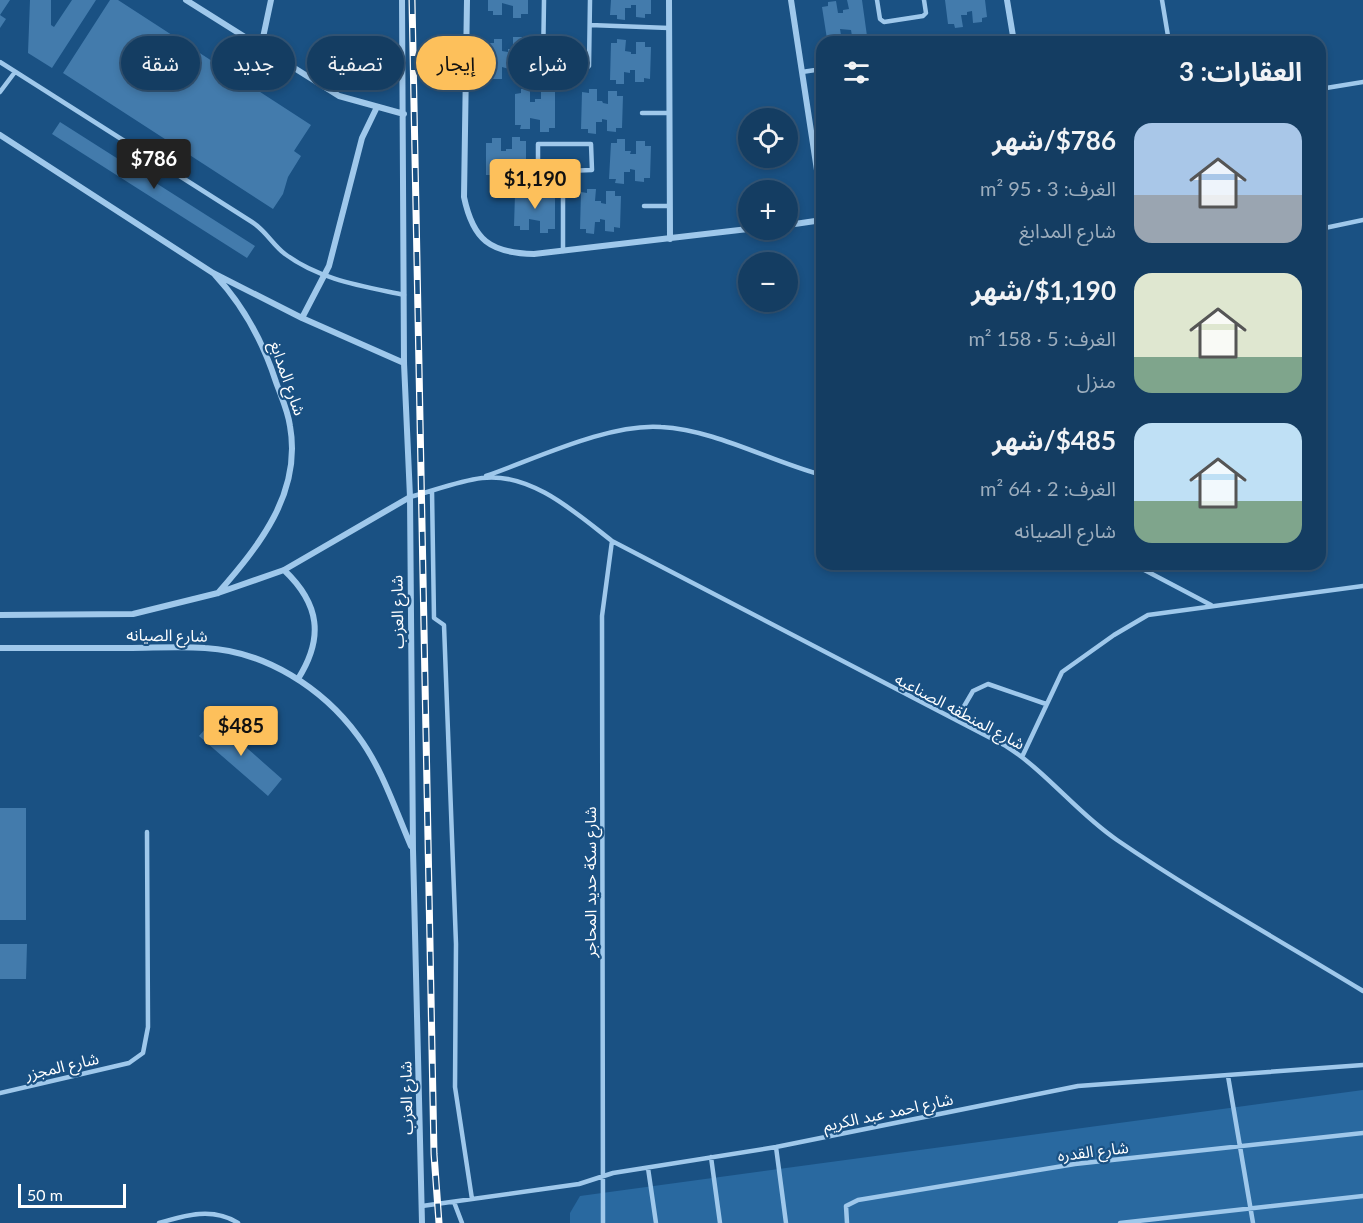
<!DOCTYPE html>
<html lang="ar">
<head>
<meta charset="utf-8">
<style>
	body { margin:0; font-family:Lato,"Noto Sans Arabic",sans-serif; background:#1d4468; color:#f1f3f6; direction:rtl; height:100vh; display:flex; flex-direction:column; font-size:22px; white-space:nowrap }
	* { box-sizing:border-box; margin:0 }
	p { font-size:20px; color:#9daebe }
	.icon { flex:none; width:33px; height:33px; fill:none; stroke:currentColor; stroke-width:2; stroke-linecap:round; stroke-linejoin:round }
	.map { position:relative; flex:1; overflow:hidden; direction:ltr }
	.panel { position:absolute; left:816px; top:36px; width:510px; height:534px; display:flex; flex-direction:column; background:#143d62; border-radius:18px; box-shadow:0 3px 9px #0003,0 0 0 2px #335677; direction:rtl }
	.panel>* { flex:none }
	.guide { position:absolute; left:18px; top:36px; width:570px; height:54px; direction:rtl; display:flex; gap:12px }
	.buttons { position:absolute; left:738px; top:108px; display:grid; gap:12px }
	.buttons a { display:grid; place-items:center; width:60px; height:60px; border-radius:50%; background:#143d62; box-shadow:0 3px 9px #0003,0 0 0 2px #335677; font-size:30px }
	.scale { position:absolute; left:18px; bottom:15px; width:108px; box-sizing:border-box; padding-left:6px; border:3px solid #fff; border-top:0; font-size:16px; line-height:21px; white-space:nowrap; color:#fff; -webkit-text-stroke:4px #1a5183; paint-order:stroke }
	.price { position:absolute; translate:-50% -51px; padding:0 14px; border-radius:6px; background:#fdc05b; color:#111; font-size:20px; line-height:39px; filter:drop-shadow(0 2px 3px #0008) }
	.price::after { content:''; position:absolute; left:50%; top:36px; width:18px; height:14px; margin-left:-9px; background:inherit; clip-path:polygon(0 0,100% 0,50% 100%) }
	.price.current { background:#222; color:#fff }
	ul { padding:0; list-style:none }
	li { display:flex; align-items:center; gap:18px; height:150px; padding:0 24px }
	li span { display:grid; place-items:center; flex:none; width:168px; height:120px; border-radius:18px; color:#555 }
	li>.icon { margin-inline-start:auto }
	span .icon { width:72px; height:72px; fill:#fffc; stroke-width:1 }
	li b { font-size:26px }
	h2 { display:flex; justify-content:space-between; align-items:center; height:72px; padding:0 24px; font-size:26px }
	.pill { padding:0 21px; border-radius:27px; background:#143d62; box-shadow:0 3px 9px #0003,0 0 0 2px #335677; font-size:21px; line-height:54px }
	.pill.current { background:#fdc05b; color:#111 }
	.map>svg:first-child { display:block }
	.green { fill:#2969a0 }
	.building { fill:#437bac }
	.lines { fill:none; stroke-linecap:round; stroke-linejoin:round }
	.lane { stroke:#9fc8eb; stroke-width:4.5 }
	.street { stroke:#9fc8eb; stroke-width:6 }
	.rail-casing { stroke:#fff; stroke-width:7 }
	.rail { stroke:#1a5183; stroke-width:4.5; stroke-dasharray:14; stroke-linecap:butt }
	.labels { text-anchor:middle; stroke-width:4.5; stroke-linejoin:round; paint-order:stroke }
	.street-label { font-size:16px; fill:#fff; stroke:#1a5183 }
</style>
</head>
<body>
<div class="map">
<svg width="1363" height="1223" viewBox="0 0 1363 1223">
	<rect width="100%" height="100%" fill="#1a5183"/>
	<!-- green -->
	<path class="green" d="M1363 1090V1223H570V1213L580 1196Z"/>
	<!-- building -->
	<path class="building" d="M0 0H10L0 15 6 19 0 28Z
		M30 0H51V25L54 27 72 0H96L52 68 28 53Z
		M110 0H118L311 125 294 151 301 156 288 177 283 194 273 209 63 73Z
		M488 0H528V14H521V18H513V6L502 3V15H493V11H488Z
		M611 0H651V14H645V18L636 17V5H631V8H625V20L617 19V15H610Z
		M847 0H862L867 36 861 37V41L853 42 851 30 840 29 842 41 833 42 832 38 827 39 822 7 828 6V2L836 1 838 13H843V10L849 9Z
		M945 0H985L987 17 982 18V22L973 23 972 11 967 12V15H961L963 27 955 28 954 24H948Z
		M956 34V39L962 38 963 42H948L947 35Z
		M936 35 937 42H922L928 40V36Z
		M513 37H522V42L528 41V78H521V82H513V70L502 67V79H493V75H487L488 43H494V39H502V51L508 52V49H513Z
		M617 39 626 40 625 51 631 52V54H636V42H645V47H651L650 79 644 78V82H635V70H630V73L624 72V84H616V80H610L611 43H617Z
		M541 87 549 88V92H555V128H549V132H540V120L530 118V129H520L521 125H515V94L521 93V89H530V102H535V99H541Z
		M589 89H597V101H602L603 103 608 104V91H617V96H623L622 128H616V132L607 131V120L602 119V122H596V134L588 133V129H581L582 92 589 93Z
		M60 122 255 246 247 258 52 134Z
		M512 137H520V141H526V178H519L520 182H511V170L501 167 500 179H491V175H486V143H492V138H501V151H506V149H512Z
		M617 139H625V151H631L630 154H636V141H645V146H651L650 178H644V182L635 181V170L630 169V172H624V184L615 183 616 179H609L611 143H617Z
		M541 188H549V193H555V229H548V233H540V221L529 219V230H520V226H514L515 194H521V190H530V202L535 203V200H540Z
		M587 189H596L595 201H601V203L606 204V191H615V196H621L620 228 614 227V232L605 231V220L600 219V222H595L594 234 586 233V229H580L581 192 587 193Z
		M214 719 282 779 268 796 199 736Z
		M0 808H26V920H0Z
		M0 944H27L26 979H0Z"/>
	<g class="lines">
		<!-- lane -->
		<path class="lane" d="M544 0 543 67 587 68 589 66 590 0
			M877 0 880 19 884 22 923 16 926 13 924 0
			M1162 0 1169 42
			M590 25 669 28
			M0 62 252 222C266 231 273 245 285 254 320 280 362 286 404 295
			M802 72 822 69
			M1320 89 1363 82
			M0 92 15 72
			M642 113H669
			M538 144H591L592 170 538 172Z
			M644 206H669
			M1320 229 1363 220
			M563 251V173
			M486 476C535 459 609 423 661 427 716 430 769 461 822 475
			M432 491 434 618 444 625 456 944 455 1087 472 1199
			M410 497C433 491 458 481 482 478 531 472 576 513 612 541L1006 746C1048 773 1077 813 1117 840 1196 894 1281 941 1363 991
			M1133 564 1211 605
			M956 720 973 691 988 684 1046 704
			M1022 757 1062 672 1114 635 1148 615 1363 586
			M1228 1076 1253 1223
			M0 1093 129 1063 143 1053 148 1027 147 832
			M776 1147 786 1223
			M711 1157 720 1223
			M648 1168 656 1223
			M454 1202 462 1223
			M422 1206 579 1184 613 1173 776 1147 1078 1086 1363 1065
			M159 1223C186 1215 213 1207 238 1223
			M603 1223 602 616 612 541
			M847 1223 846 1206 858 1200 1075 1164 1363 1133
			M1120 1223 1363 1196"/>
		<!-- street -->
		<path class="street" d="M186 0 339 96 404 114
			M402 0 404 363 410 497 413 850 422 1223
			M467 0 464 197C473 240 490 253 534 254L748 229
			M669 0 670 239
			M791 0 822 203
			M1007 0 1014 42
			M261 47 271 0
			M0 135 213 273 302 318 404 363
			M788 225 822 220
			M215 275C245 307 263 342 276 382 281 396 288 411 290 426 302 493 259 546 218 593
			M302 318 329 266 362 138 377 107
			M284 570C320 604 324 638 298 679
			M0 615 133 614 218 593 284 570 410 497
			M0 648C42 648 85 648 127 648 153 648 179 646 205 648 265 651 323 688 358 736 382 768 395 809 411 846"/>
		<!-- rail casing -->
		<g class="rail-casing">
			<path id="rail" d="M412 0 434 1154 439 1223"/>
		</g>
		<!-- rail -->
		<use href="#rail" class="rail"/>
	</g>
	<g class="labels">
		<!-- street labels -->
		<g class="street-label">
			<text transform="translate(288 378) rotate(71)" y="6">شارع المدابغ</text>
			<text transform="translate(397 612) rotate(-91)" y="6">شارع العزب</text>
			<text transform="translate(167 635) rotate(1)" y="6">شارع الصيانه</text>
			<text transform="translate(960 711) rotate(28)" y="6">شارع المنطقه الصناعيه</text>
			<text transform="translate(590 882) rotate(-90)" y="6">شارع سكة حديد المحاجر</text>
			<text transform="translate(62 1066) rotate(-13)" y="6">شارع المجزر</text>
			<text transform="translate(406 1098) rotate(-91)" y="6">شارع العزب</text>
			<text transform="translate(888 1112) rotate(-12)" y="6">شارع احمد عبد الكريم</text>
			<text transform="translate(1093 1151) rotate(-7)" y="6">شارع القدره</text>
		</g>
	</g>
</svg>
<div class="buttons">
<a><svg class="icon" aria-label="locate" viewBox="0 0 24 24"><circle cx="12" cy="12" r="6"/><path d="M12 2v4M12 18v4M2 12h4M18 12h4"/></svg></a>
<a>+</a>
<a>−</a>
</div>
<div class="scale">50 m</div>
<b class="price current" style="left:154px;top:190px">$786</b>
<b class="price" style="left:535px;top:210px">$1,190</b>
<b class="price" style="left:241px;top:757px">$485</b>
<div class="guide">
<a class="pill">شراء</a>
<a class="pill current">إيجار</a>
<a class="pill">تصفية</a>
<a class="pill">جديد</a>
<a class="pill">شقة</a>
</div>
<section class="panel">
<h2>العقارات: 3<svg class="icon" aria-label="filters" viewBox="0 0 24 24"><path d="M4 7h16M4 17h16"/><circle cx="9" cy="7" r="2"/><circle cx="15" cy="17" r="2"/></svg></h2>
<ul>
<li><span style="background:linear-gradient(#a9c7e8 60%,#9aa5b1 0)"><svg class="icon" aria-label="home" viewBox="0 0 24 24"><path d="M3 11l9-7 9 7M6 9v11h12V9"/></svg></span><div><b>$786/شهر</b><p>الغرف: 3 · 95 m²</p><p>شارع المدابغ</p></div></li>
<li><span style="background:linear-gradient(#dfe7d0 70%,#7fa58c 0)"><svg class="icon" aria-label="home" viewBox="0 0 24 24"><path d="M3 11l9-7 9 7M6 9v11h12V9"/></svg></span><div><b>$1,190/شهر</b><p>الغرف: 5 · 158 m²</p><p>منزل</p></div></li>
<li><span style="background:linear-gradient(#bfe0f5 65%,#7fa58c 0)"><svg class="icon" aria-label="home" viewBox="0 0 24 24"><path d="M3 11l9-7 9 7M6 9v11h12V9"/></svg></span><div><b>$485/شهر</b><p>الغرف: 2 · 64 m²</p><p>شارع الصيانه</p></div></li>
</ul>
</section>
</div>
</body>
</html>
